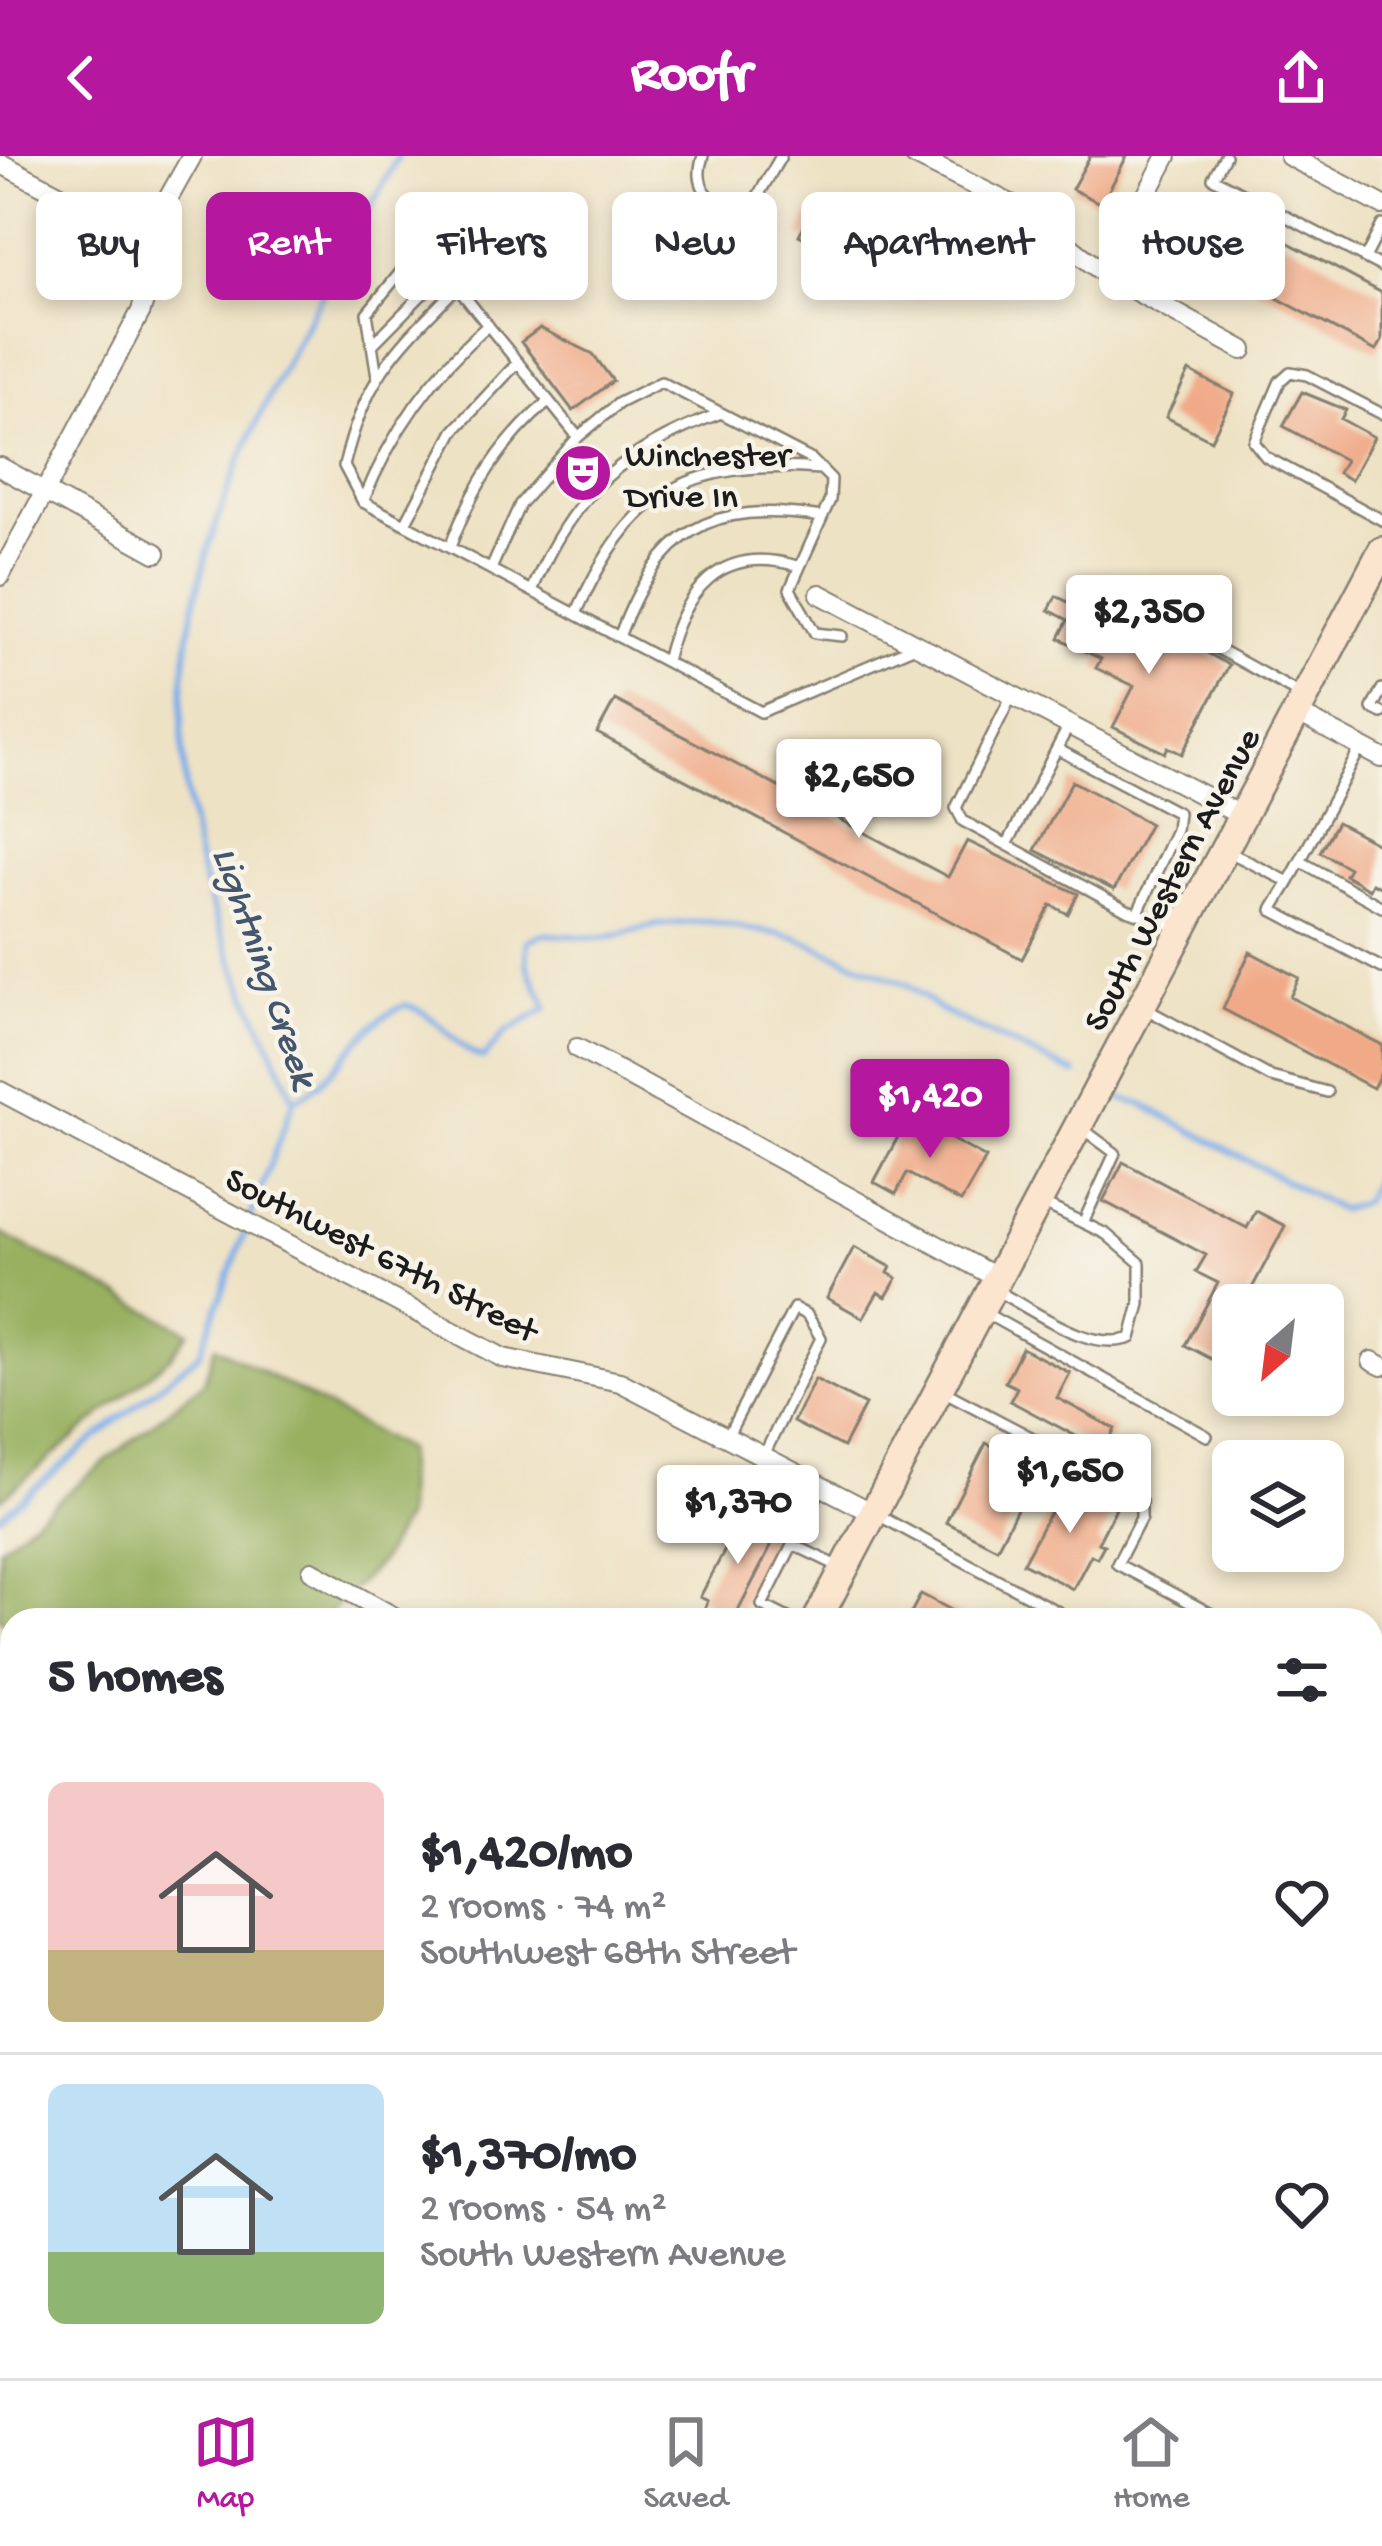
<!DOCTYPE html>
<html lang="en">
<head>
<meta charset="utf-8">
<style>
	body { margin:0; font-family:"Gochi Hand",sans-serif; background:#f2f2f3; color:#2b2b33; height:100vh; display:flex; flex-direction:column; font-size:45px; white-space:nowrap }
	* { box-sizing:border-box; margin:0 }
	p { font-size:39px; color:#7c7c81 }
	.icon { flex:none; width:66px; height:66px; fill:none; stroke:currentColor; stroke-width:2; stroke-linecap:round; stroke-linejoin:round }
	.map { position:relative; flex:1; overflow:hidden }
	.details { position:absolute; left:0px; top:1452px; width:1383px; height:771px; display:flex; flex-direction:column; background:#fff; border-radius:36px 36px 0 0; box-shadow:0 6px 18px #0003 }
	.details>* { flex:none }
	.guide { position:absolute; left:36px; top:36px; width:1311px; height:108px; display:flex; gap:24px }
	.needle { width:78px; rotate:208deg }
	.controls { position:absolute; left:1212px; top:1128px; display:grid; gap:24px }
	.controls a { display:grid; place-items:center; width:132px; height:132px; border-radius:18px; background:#fff; box-shadow:0 6px 18px #0003; font-size:60px }
	.price { position:absolute; translate:-50% -102px; padding:0 27px; border-radius:12px; background:#fff; color:#222; font-size:39px; line-height:78px; filter:drop-shadow(0 3px 6px #0008) }
	.price::after { content:''; position:absolute; left:50%; top:72px; width:36px; height:27px; margin-left:-18px; background:inherit; clip-path:polygon(0 0,100% 0,50% 100%) }
	.price.current { background:#b5179e; color:#fff }
	ul { padding:0; list-style:none }
	li { display:flex; align-items:center; gap:36px; height:300px; padding:0 48px }
	li+li { border-top:3px solid #e1e1e2 }
	li span { display:grid; place-items:center; flex:none; width:336px; height:240px; border-radius:18px; color:#555 }
	li>.icon { margin-inline-start:auto }
	span .icon { width:144px; height:144px; fill:#fffc; stroke-width:1 }
	li b { font-size:51px }
	h2 { display:flex; justify-content:space-between; align-items:center; height:144px; padding:0 48px; font-size:51px }
	.tag { padding:0 42px; border-radius:18px; background:#fff; box-shadow:0 6px 18px #0003; font-size:42px; line-height:108px }
	.tag.current { background:#b5179e; color:#fff }
	header { display:flex; justify-content:space-between; align-items:center; height:156px; padding:0 48px; background:#b5179e; color:#fff; font-size:54px; font-weight:700 }
	.tabs { display:flex; justify-content:space-around; align-items:center; height:168px; border-top:3px solid #e1e1e2; background:#fff; font-size:33px; color:#7c7c81 }
	.tabs a { display:grid; justify-items:center; gap:6px }
	.tabs .current { color:#b5179e }
	.map>svg:first-child { display:block }
	.forest { fill:#98b061; stroke:#5a663e; stroke-width:3 }
	.lines { fill:none; stroke-linecap:round; stroke-linejoin:round }
	.stream { stroke:#7dade8; stroke-width:6 }
	.building { fill:#f0aa88 }
	.service-casing { stroke:#857f70; stroke-width:14 }
	.minor-casing { stroke:#857f70; stroke-width:22 }
	.secondary-casing { stroke:#857f70; stroke-width:32 }
	.service { stroke:#fff; stroke-width:9 }
	.minor { stroke:#fff; stroke-width:18 }
	.secondary { stroke:#fbe5cf; stroke-width:27 }
	.labels { text-anchor:middle; stroke-width:9; stroke-linejoin:round; paint-order:stroke }
	.poi-label { font-size:36px; fill:#1c1c1c; stroke:#f7f3e8; text-anchor:start }
	.street-label { font-size:36px; fill:#1c1c1c; stroke:#f7f3e8 }
	.water-label { font-size:39px; font-style:italic; fill:#43566e; stroke:#f7f3e8 }
</style>
</head>
<body>
<header><svg class="icon" aria-label="back" viewBox="0 0 24 24"><path d="M15 5l-7 7 7 7"/></svg>Roofr<svg class="icon" aria-label="share" viewBox="0 0 24 24"><path d="M12 15V3M7 8l5-5 5 5M5 13v7h14v-7"/></svg></header>
<div class="map">
<svg width="1382" height="2222" viewBox="0 0 1382 2222">
	<rect width="100%" height="100%" fill="#f7f3e8"/>
	<filter id="ink" filterUnits="userSpaceOnUse"><feTurbulence type="fractalNoise" baseFrequency=".00833" numOctaves="2"/><feDisplacementMap in="SourceGraphic" scale="24" xChannelSelector="R" yChannelSelector="G"/><feConvolveMatrix kernelMatrix="1 2 1 2 8 2 1 2 1" color-interpolation-filters="sRGB"/></filter>
	<filter id="wash" filterUnits="userSpaceOnUse"><feTurbulence type="fractalNoise" baseFrequency=".004" numOctaves="4" result="noise"/><feDisplacementMap in="SourceGraphic" scale="48" xChannelSelector="R" yChannelSelector="G"/><feGaussianBlur stdDeviation="2.7" result="paint"/><feColorMatrix in="noise" values="0 0 0 0 0 0 0 0 0 0 0 0 0 0 0 0 0 1.4 0 .05"/><feComposite in="paint" operator="in"/></filter>
	<g filter="url(#wash)">
		<rect width="100%" height="100%" fill="#eee2c4"/>
		<!-- forest -->
		<path class="forest" d="M0 1077 189 1176 170 1201 0 1344Z
			M215 1190 406 1294 405 1361 380 1406 322 1464H12V1469L0 1463V1391L204 1226Z"/>
		<g class="lines">
			<!-- stream -->
			<path class="stream" d="M1122 943 1144 949 1340 1054 1363 1046 1382 1010
				M294 944C340 923 358 866 406 849 441 859 456 895 483 902L505 877 547 852 527 809V785L542 778 604 782 657 769 708 765 794 781 908 829 941 855 1076 918
				M0 1360 200 1197 294 944C261 862 216 785 197 698 136 423 276 230 398 0"/>
		</g>
		<g id="blocks">
			<!-- building -->
			<path class="building" d="M1090 0H1127L1102 48 1072 33Z
				M1207 43 1382 137V185L1376 195 1182 91Z
				M811 56 934 120 921 143 881 122 876 130 835 107 839 100 799 79Z
				M540 172 593 198 613 225 573 255 521 186Z
				M1189 215 1234 238 1211 284 1166 261Z
				M1302 236 1346 254 1341 263 1374 281 1351 324 1338 317 1345 304 1283 270Z
				M1056 440 1154 489 1162 472 1229 509 1182 598 1168 591 1165 597 1113 571 1134 530 1096 512 1101 503 1059 482 1068 464 1049 454Z
				M615 544 948 721 967 685 1078 738 1068 758 1051 749 1022 803 597 577Z
				M1072 625 1150 668 1114 734 1035 694Z
				M1337 666 1382 690V732L1372 727 1369 733 1345 719 1349 712 1320 696Z
				M1250 796 1299 822 1290 841 1382 889V915L1373 932 1223 853Z
				M909 960 986 1002 961 1046 907 1017 896 1038 874 1026Z
				M1123 1006 1247 1072 1256 1055 1285 1070 1243 1149H1233L1229 1212 1185 1189 1218 1127 1196 1116 1206 1099 1103 1045Z
				M854 1091 891 1111 888 1117 897 1122 886 1141 878 1136 863 1162 827 1142Z
				M1022 1192 1070 1217 1057 1242 1115 1273 1104 1295 1010 1245 1017 1232 1005 1226Z
				M815 1223 865 1249 843 1291 793 1266Z
				M986 1287 1037 1314 997 1392 946 1366Z
				M1066 1326 1116 1352 1098 1387 1104 1389 1097 1402 1091 1399 1073 1433 1023 1407Z
				M748 1350 772 1363 768 1371 777 1375 766 1400 733 1464H699L708 1445 700 1441Z
				M921 1438 970 1464H907Z"/>
		</g>
	</g>
	<g filter="url(#ink)">
		<use href="#blocks" fill-opacity="0" stroke="#857f70" stroke-width="3"/>
		<g class="lines">
			<!-- service casing -->
			<g class="service-casing">
				<path id="service" d="M703 0C690 38 720 57 755 45L781 0
					M1225 0 1213 22 1365 102 1382 69
					M1365 102 1382 111
					M372 189 446 114
					M377 220 367 157 417 96 440 106 457 131
					M1382 258 1307 219 1290 216 1280 225 1254 286 1266 301 1382 364
					M363 346C391 276 432 218 488 169
					M405 368 454 275 518 206
					M450 391C472 333 501 285 549 245
					M491 413 520 348 578 281
					M532 435C572 337 622 294 721 257
					M1146 453 1300 538
					M576 458C631 334 686 304 820 313
					M842 480 815 477 790 433 830 344 831 323 812 304 661 226 619 247 578 281 457 131C395 194 365 221 344 310L363 346 761 556 915 490
					M619 481C660 373 709 344 822 361
					M666 505C683 436 719 387 797 410
					M1382 533 1372 552 1382 557
					M1011 541 956 652 963 665 1127 754 1177 771
					M1057 593 1178 657 1176 674 1138 756
					M1007 689 1068 571
					M1229 696 1289 726 1361 591
					M1300 705 1382 751
					M1289 726 1272 754 1382 812
					M1146 853 1271 921 1327 936
					M1080 971 1115 997 1083 1067
					M997 1135C1034 1154 1089 1197 1131 1182L1140 1148V1107L1106 1078 1044 1048
					M985 1157 1207 1280
					M945 1236 1126 1331 1141 1345V1362L1117 1408 1223 1464
					M728 1279 794 1152 807 1159 821 1182 764 1299
					M878 1359 1073 1464
					M792 1388 842 1412
					M792 1464 762 1449 822 1330
					M664 2211 679 2217 682 2211
					M29 2222 35 2211
					M735 2222 741 2211
					M795 2222 801 2211"/>
			</g>
			<!-- minor casing -->
			<g class="minor-casing">
				<path id="minor" d="M915 0 1023 54 1105 118 1243 194
					M1289 0 1382 49
					M0 7 153 88
					M1105 118 1167 0
					M0 311 156 397
					M0 420 141 155 154 112 155 66 192 0
					M820 438 1242 660
					M1297 557 1382 602
					M577 892 997 1122
					M0 935 503 1202 620 1226 873 1357
					M1372 1205 1382 1210
					M312 1415 400 1464
					M2 1497 12 1500
					M1371 1583 1382 1561
					M1371 1670 1382 1676
					M0 1824 12 1800
					M0 1901 12 1908
					M1371 1982 1382 1988
					M578 2211 599 2222
					M1202 2211 1222 2222
					M1032 2222 1038 2211"/>
			</g>
			<!-- secondary casing -->
			<g class="secondary-casing">
				<path id="secondary" d="M817 1464 1382 395
					M421 2222 426 2211"/>
			</g>
			<!-- service -->
			<use href="#service" class="service"/>
			<!-- minor -->
			<use href="#minor" class="minor"/>
			<!-- secondary -->
			<use href="#secondary" class="secondary"/>
		</g>
	</g>
	<!-- icons -->
	<defs>
		<g id="theatre-disc" transform="scale(3)"><circle r="9.5" fill="#b5179e" stroke="#f7f3e8"/><path d="M-5-5.5Q0-4 5-5.5V0Q5 5 0 6Q-5 5-5 0ZM-3.3-2.5H-1v1.5H-3.3ZM1-2.5H3.3v1.5H1ZM-2.8 1Q0 5.5 2.8 1Z" fill="#fff"/></g>
	</defs>
	<g fill-rule="evenodd">
		<use href="#theatre-disc" x="583" y="317"/>
	</g>
	<g class="labels">
		<!-- poi labels -->
		<g class="poi-label">
			<text x="625" y="309">Winchester<tspan x="625" dy="41">Drive In</tspan></text>
		</g>
		<!-- street labels -->
		<g class="street-label">
			<text transform="translate(1169 722) rotate(-62)" y="13">South Western Avenue</text>
			<text transform="translate(383 1096) rotate(27)" y="13">Southwest 67th Street</text>
		</g>
		<!-- water labels -->
		<g class="water-label">
			<text transform="translate(268 810) rotate(71)" y="14">Lightning Creek</text>
		</g>
	</g>
</svg>
<div class="controls">
<a><svg class="needle" viewBox="-14 -14 28 28"><path d="M0-13l5 13h-10z" fill="#e53935"/><path d="M0 13l5-13h-10z" fill="#7c7c81"/></svg></a>
<a><svg class="icon" aria-label="layers" viewBox="0 0 24 24"><path d="M12 4l9 5-9 5-9-5zM3 14l9 5 9-5"/></svg></a>
</div>
<b class="price" style="left:1149px;top:521px">$2,350</b>
<b class="price" style="left:859px;top:685px">$2,650</b>
<b class="price current" style="left:930px;top:1005px">$1,420</b>
<b class="price" style="left:1070px;top:1380px">$1,650</b>
<b class="price" style="left:738px;top:1411px">$1,370</b>
<div class="guide">
<a class="tag">Buy</a>
<a class="tag current">Rent</a>
<a class="tag">Filters</a>
<a class="tag">New</a>
<a class="tag">Apartment</a>
<a class="tag">House</a>
</div>
<section class="details">
<h2>5 homes<svg class="icon" aria-label="filters" viewBox="0 0 24 24"><path d="M4 7h16M4 17h16"/><circle cx="9" cy="7" r="2"/><circle cx="15" cy="17" r="2"/></svg></h2>
<ul>
<li><span style="background:linear-gradient(#f6c9c9 70%,#c2b280 0)"><svg class="icon" aria-label="home" viewBox="0 0 24 24"><path d="M3 11l9-7 9 7M6 9v11h12V9"/></svg></span><div><b>$1,420/mo</b><p>2 rooms · 74 m²</p><p>Southwest 68th Street</p></div><svg class="icon" aria-label="heart" viewBox="0 0 24 24"><path d="M12 20l-8-8c-3-5 5-10 8-4 3-6 11-1 8 4z"/></svg></li>
<li><span style="background:linear-gradient(#bfe0f5 70%,#8fb573 0)"><svg class="icon" aria-label="home" viewBox="0 0 24 24"><path d="M3 11l9-7 9 7M6 9v11h12V9"/></svg></span><div><b>$1,370/mo</b><p>2 rooms · 54 m²</p><p>South Western Avenue</p></div><svg class="icon" aria-label="heart" viewBox="0 0 24 24"><path d="M12 20l-8-8c-3-5 5-10 8-4 3-6 11-1 8 4z"/></svg></li>
</ul>
</section>
</div>
<nav class="tabs">
<a class="current"><svg class="icon" aria-label="map" viewBox="0 0 24 24"><path d="M3 6l6-2 6 2 6-2v14l-6 2-6-2-6 2zM9 4v14M15 6v14"/></svg>Map</a>
<a><svg class="icon" aria-label="saved" viewBox="0 0 24 24"><path d="M7 4h10v16l-5-4-5 4z"/></svg>Saved</a>
<a><svg class="icon" aria-label="home" viewBox="0 0 24 24"><path d="M3 11l9-7 9 7M6 9v11h12V9"/></svg>Home</a>
</nav>
</body>
</html>
